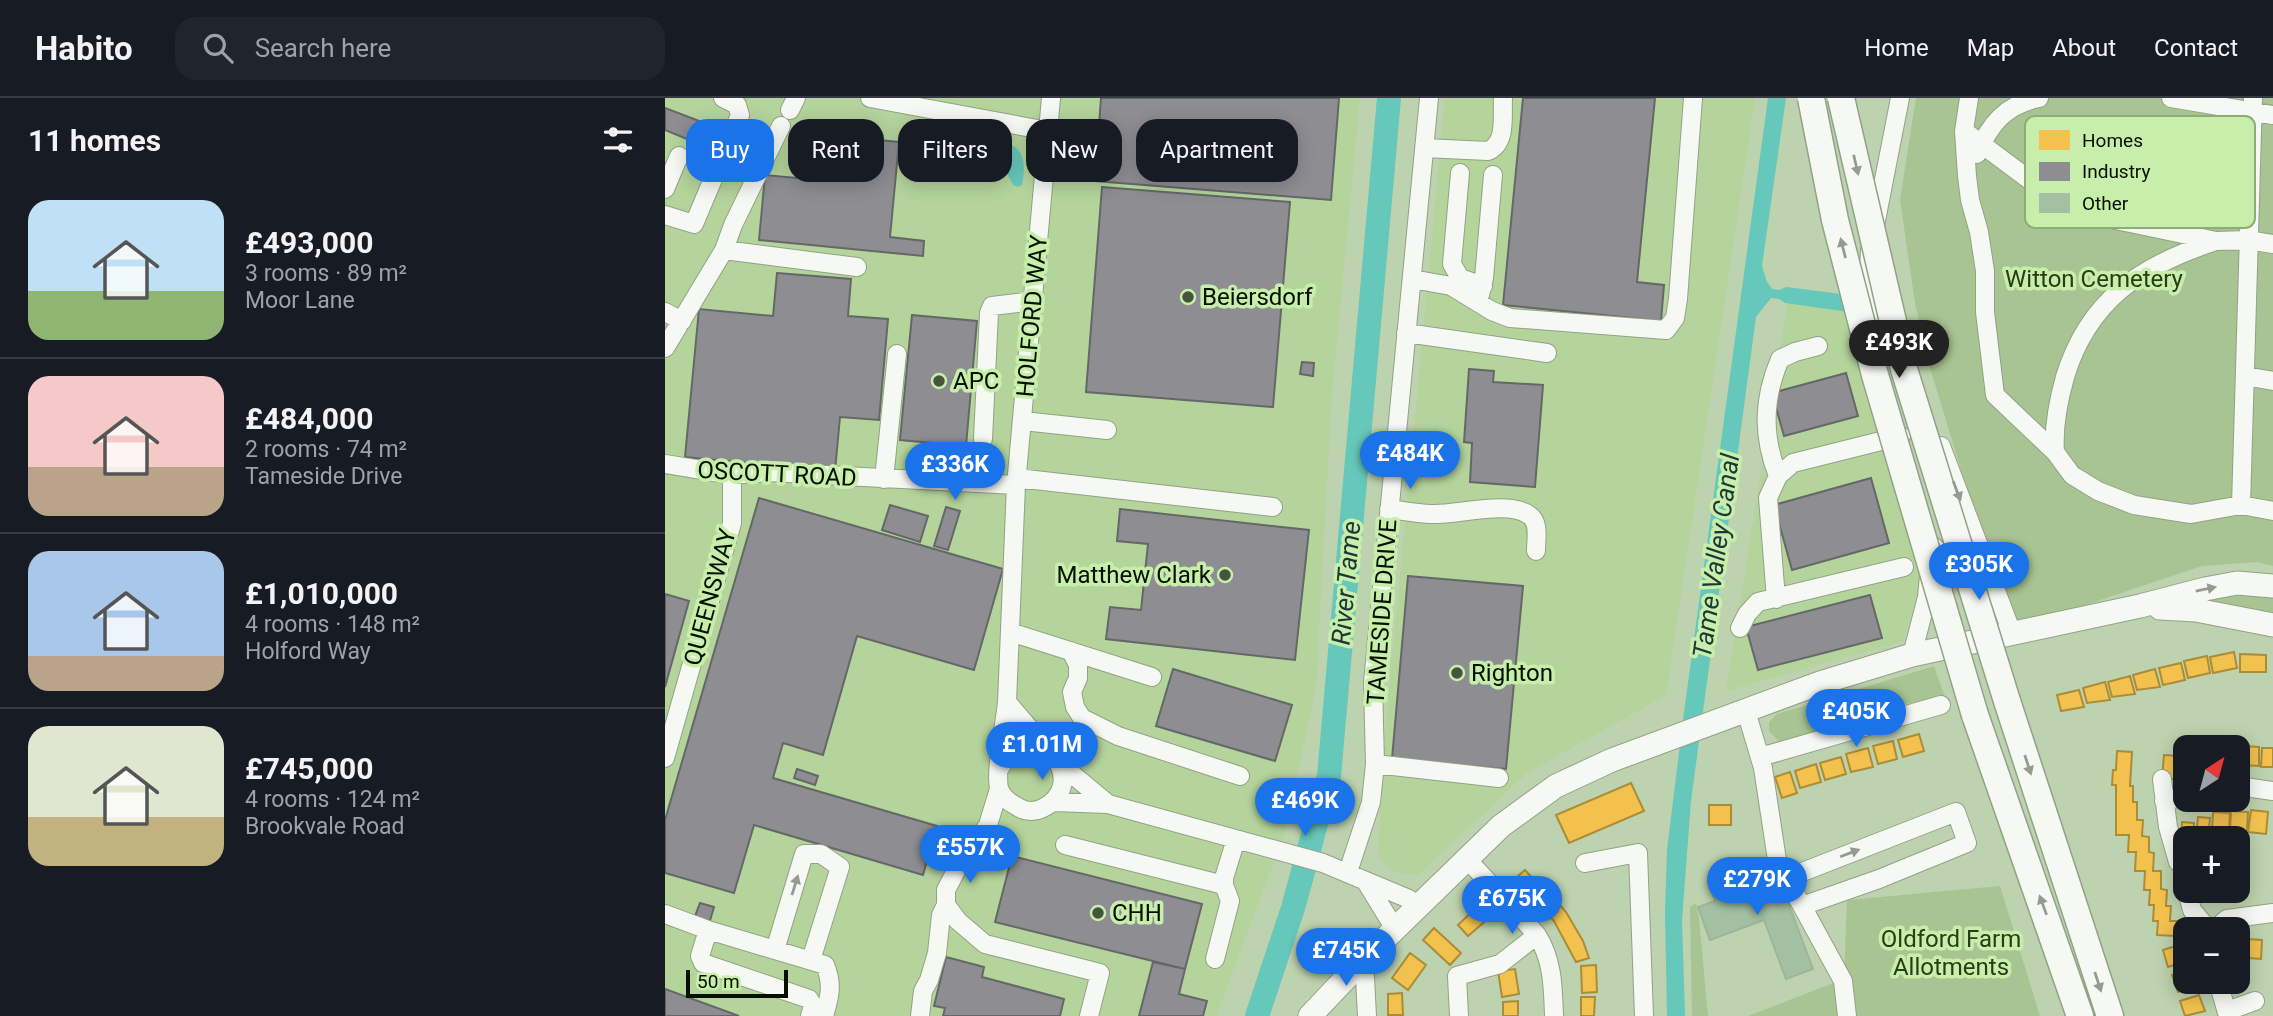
<!DOCTYPE html>
<html lang="en">
<head>
<meta charset="utf-8">
<style>
	body { margin:0; font-family:Roboto,sans-serif; background:#20242c; color:#f1f3f6; height:100vh; display:flex; flex-direction:column; font-size:26px; white-space:nowrap }
	* { box-sizing:border-box; margin:0 }
	p { font-size:23px; color:#9ea1a6 }
	.icon { flex:none; width:38px; height:38px; fill:none; stroke:currentColor; stroke-width:2; stroke-linecap:round; stroke-linejoin:round }
	.map { position:relative; flex:1; overflow:hidden }
	.side { display:flex; flex-direction:column; background:#171b24; width:665px }
	.side>* { flex:none }
	.guide { position:absolute; left:21px; top:21px; width:665px; height:63px; display:flex; gap:14px }
	.needle { width:46px; rotate:36deg }
	.tools { position:absolute; left:1508px; top:637px; display:grid; gap:14px }
	.tools a { display:grid; place-items:center; width:77px; height:77px; border-radius:14px; background:#171b24; box-shadow:0 4px 18px #0003; font-size:35px }
	.scale { position:absolute; left:21px; bottom:18px; width:102px; box-sizing:border-box; padding-left:7px; border:4px solid #051000; border-top:0; font-size:19px; line-height:24px; white-space:nowrap; color:#051000; -webkit-text-stroke:5px #c8eeab; paint-order:stroke }
	.price { position:absolute; translate:-50% -60px; padding:0 16px; border-radius:24px; background:#1a73e8; color:#fff; font-size:23px; line-height:46px; filter:drop-shadow(0 2px 4px #0008) }
	.price::after { content:''; position:absolute; left:50%; top:42px; width:21px; height:16px; margin-left:-10px; background:inherit; clip-path:polygon(0 0,100% 0,50% 100%) }
	.price.on { background:#222; color:#fff }
	ul { padding:0; list-style:none }
	li { display:flex; align-items:center; gap:21px; height:175px; padding:0 28px }
	li+li { border-top:2px solid #363941 }
	li span { display:grid; place-items:center; flex:none; width:196px; height:140px; border-radius:21px; color:#555 }
	li>.icon { margin-inline-start:auto }
	span .icon { width:84px; height:84px; fill:#fffc; stroke-width:1 }
	li b { font-size:30px }
	h2 { display:flex; justify-content:space-between; align-items:center; height:84px; padding:0 28px; font-size:30px }
	.tag { padding:0 24px; border-radius:21px; background:#171b24; box-shadow:0 4px 18px #0003; font-size:24px; line-height:63px }
	.tag.on { background:#1a73e8; color:#fff }
	header { display:flex; align-items:center; gap:42px; box-sizing:border-box; height:98px; padding:0 35px; background:#171b24; border-bottom:2px solid #363941 }
	header strong { font-size:33px }
	nav { display:flex; gap:38px; margin-inline-start:auto; font-size:24px }
	.search { width:490px; height:63px; background:#20242c; display:flex; align-items:center; gap:18px; box-sizing:border-box; padding:0 24px; border-radius:21px; color:#9ea1a6; font-size:26px }
	main { display:flex; flex:1; min-height:0 }
	.map>svg:first-child { display:block }
	.built { fill:#b4d49c }
	.green { fill:#a8c493 }
	.water { fill:#66c8ba }
	.homes { fill:#f2c14e; stroke:#ab8c37; stroke-width:2 }
	.industry { fill:#8d8d92; stroke:#646866; stroke-width:2 }
	.lines { fill:none; stroke-linecap:round; stroke-linejoin:round }
	.river { stroke:#66c8ba; stroke-width:24 }
	.building { fill:#a3c0a2; stroke:#9eb59b; stroke-width:2 }
	.minor-casing { stroke:#92a286; stroke-width:20 }
	.major-casing { stroke:#92a286; stroke-width:25 }
	.highway-casing { stroke:#92a286; stroke-width:29 }
	.minor { stroke:#f5f8f3; stroke-width:18 }
	.major { stroke:#f5f8f3; stroke-width:23 }
	.highway { stroke:#f5f8f3; stroke-width:26 }
	.highway-bridge-casing { stroke:#92a286; stroke-width:29; stroke-linecap:butt }
	.highway-bridge { stroke:#f5f8f3; stroke-width:26 }
	.oneway { fill:#959b92 }
	.poi-dot { fill:#45543d; stroke:#c8eeab; stroke-width:2.5 }
	.labels { text-anchor:middle; stroke-width:7; stroke-linejoin:round; paint-order:stroke }
	.park-label { font-size:24px; fill:#283c15; stroke:#c8eeab }
	.poi-label { font-size:24px; fill:#051000; stroke:#c8eeab; text-anchor:start }
	.street-label { font-size:24px; fill:#051000; stroke:#c8eeab }
	.water-label { font-size:26px; font-style:italic; fill:#1b3736; stroke:#c8eeab }
	.key { fill:#c8eeab; stroke:#8eab78; stroke-width:2 }
	.key-label { font-size:19px; fill:#051000 }
</style>
</head>
<body>
<header>
<strong>Habito</strong>
<div class="search"><svg class="icon" aria-label="search" viewBox="0 0 24 24"><circle cx="10" cy="10" r="6"/><path d="M15 15l6 6"/></svg>Search here</div>
<nav><a>Home</a><a>Map</a><a>About</a><a>Contact</a></nav>
</header>
<main>
<section class="side">
<h2>11 homes<svg class="icon" aria-label="filters" viewBox="0 0 24 24"><path d="M4 7h16M4 17h16"/><circle cx="9" cy="7" r="2"/><circle cx="15" cy="17" r="2"/></svg></h2>
<ul>
<li><span style="background:linear-gradient(#bfe0f5 65%,#8fb573 0)"><svg class="icon" aria-label="home" viewBox="0 0 24 24"><path d="M3 11l9-7 9 7M6 9v11h12V9"/></svg></span><div><b>£493,000</b><p>3 rooms · 89 m²</p><p>Moor Lane</p></div></li>
<li><span style="background:linear-gradient(#f6c9c9 65%,#b9a48a 0)"><svg class="icon" aria-label="home" viewBox="0 0 24 24"><path d="M3 11l9-7 9 7M6 9v11h12V9"/></svg></span><div><b>£484,000</b><p>2 rooms · 74 m²</p><p>Tameside Drive</p></div></li>
<li><span style="background:linear-gradient(#a9c7e8 75%,#b9a48a 0)"><svg class="icon" aria-label="home" viewBox="0 0 24 24"><path d="M3 11l9-7 9 7M6 9v11h12V9"/></svg></span><div><b>£1,010,000</b><p>4 rooms · 148 m²</p><p>Holford Way</p></div></li>
<li><span style="background:linear-gradient(#dfe7d0 65%,#c2b280 0)"><svg class="icon" aria-label="home" viewBox="0 0 24 24"><path d="M3 11l9-7 9 7M6 9v11h12V9"/></svg></span><div><b>£745,000</b><p>4 rooms · 124 m²</p><p>Brookvale Road</p></div></li>
</ul>
</section>
<div class="map">
<svg width="1608" height="918" viewBox="0 0 1608 918">
	<rect width="100%" height="100%" fill="#bdd2ae"/>
	<!-- built -->
	<path class="built" d="M0 0H695L667 294 651 589 620 734 551 918H0Z
		M780 0H1090L1001 597 862 675 753 777 728 774 713 759 720 636Z
		M1123 202 1184 209 1255 467 1252 500 1238 543 1061 593Z"/>
	<!-- green -->
	<path class="green" d="M1251 0H1608V468L1592 464 1537 468 1349 531 1316 437 1265 270 1250 205 1235 102Z
		M1586 496 1608 500V519L1541 504 1540 501Z
		M1269 568 1280 599 1251 608 1249 604 1215 611 1202 606 1165 619 1153 625 1149 635 1116 646 1104 633V624L1112 616Z
		M1335 788 1375 918H1083L1179 881 1182 802Z
		M1031 805 1034 820 1043 918H1027L1025 809Z"/>
	<!-- water -->
	<path class="water" d="M1103 0H1121L1097 168 1102 184 1107 191 1114 192 1121 189 1184 197V214L1120 205 1114 201 1106 200 1091 219 1026 703 1017 822 1020 918H1002L1000 815 1002 752 1019 614Z
		M330 44C358 44 362 62 357 87L353 89 348 87 337 66 323 54 325 48Z"/>
	<!-- homes -->
	<path class="homes" d="M1343 453 1349 471 1344 472 1342 467 1330 471 1327 461Z
		M1569 554 1572 570 1548 575 1545 559Z
		M1575 556 1601 557V574H1575Z
		M1542 558 1545 575 1523 580 1519 563Z
		M1516 565 1520 582 1498 587 1494 570Z
		M1490 571 1495 589 1472 592 1468 577Z
		M1465 578 1470 596 1447 599 1443 584Z
		M1440 584 1445 602 1422 605 1418 590Z
		M1414 592 1419 609 1396 613 1392 597Z
		M1254 636 1259 653 1238 659 1233 642Z
		M1228 643 1232 661 1213 666 1208 648Z
		M1578 648 1594 649V668L1577 667Z
		M1203 650 1208 669 1186 674 1181 656Z
		M1597 650H1608V669H1596Z
		M1452 653 1467 654 1465 688H1468V704H1472V722H1478L1477 738 1484 739V754L1489 755 1488 773H1496V791L1502 792 1501 808H1506L1505 823H1512L1511 838 1492 837 1493 823H1488L1489 807H1484L1485 792H1479L1480 773H1470L1471 754H1463L1464 737H1451V687H1447L1448 672H1451Z
		M1499 657 1513 658 1512 681H1497Z
		M1176 659 1181 676 1160 682 1155 665Z
		M1151 666 1156 684 1135 690 1130 673Z
		M1125 674 1132 695 1117 700 1110 679Z
		M966 685 979 713 904 745 891 717Z
		M1044 707H1066V727H1044Z
		M1586 712 1603 714 1601 736 1583 734Z
		M1566 713 1583 714 1582 733 1565 732Z
		M1548 714 1565 715 1564 733H1547Z
		M1533 719 1545 720 1543 739 1531 738Z
		M1517 724 1529 725 1528 740 1516 743Z
		M860 772 878 792 865 803 847 783Z
		M1573 776 1581 780 1580 795 1563 794 1573 793Z
		M884 794 901 814 918 843 924 860 911 864 889 823 872 804Z
		M813 808 824 820 803 838 793 827Z
		M769 830 796 855 785 867 758 842Z
		M1573 836H1583V841L1597 842 1596 861 1584 860V865H1573Z
		M1517 846 1521 863 1503 869 1498 852Z
		M745 855 761 867 743 892 727 880Z
		M931 867 932 894 917 895 916 868Z
		M850 871 854 896 837 899 833 873Z
		M1521 873V884H1531L1532 887 1513 894 1507 877Z
		M737 895 738 917H723V896Z
		M1534 897 1540 913 1520 918 1515 903Z
		M916 899H930L929 918H916Z
		M853 903V918H838V904Z"/>
	<!-- industry -->
	<path class="industry" d="M436 0H674L666 102 430 83Z
		M858 0H990L972 184 999 187 996 223 838 207Z
		M0 10 37 24 29 44 0 32Z
		M136 35 234 44 225 139 259 143 258 158 94 142 100 77 132 80Z
		M437 89 625 104 608 309 421 294Z
		M112 175 186 181 183 218 223 221 214 322 175 319 170 373 20 359 34 211 108 218Z
		M247 217 312 223 301 348 235 342Z
		M637 264 649 265 648 278 635 276Z
		M804 271 829 273 828 284 878 287 870 389 805 384 807 345 799 344Z
		M1181 275 1193 318 1119 338 1107 295Z
		M1206 380 1224 445 1127 472 1109 407Z
		M94 400 338 471 309 572 192 538 158 657 118 645 108 680 272 728 258 777 89 727 69 795 0 775V722Z
		M225 407 263 418 255 444 217 432Z
		M281 409 295 413 283 452 269 448Z
		M455 411 644 432 630 562 441 541 445 509 476 512 483 446 452 443Z
		M743 478 858 488 841 671 727 661Z
		M0 496 24 503 0 589Z
		M1205 497 1217 540 1093 572 1081 529Z
		M508 571 627 607 610 663 491 628Z
		M132 671 153 678 150 687 129 680Z
		M347 758 537 806 520 871 330 824Z
		M35 805 49 809 44 826 29 821Z
		M281 859 319 869 317 879 399 901 395 918H278L280 910 269 908Z
		M488 864 520 871 514 896 542 903 538 918H474Z
		M0 891 74 918H0Z"/>
	<g class="lines">
		<!-- river -->
		<path class="river" d="M592 918 628 810 664 678 724 0"/>
	</g>
	<!-- building -->
	<path class="building" d="M1095 760 1112 806 1122 802 1148 871 1121 881 1099 822 1045 842 1033 809 1050 803 1046 792 1085 777 1080 765Z"/>
	<g class="lines">
		<!-- minor casing -->
		<g class="minor-casing">
			<path id="minor" d="M205 0 383 33
				M1304 0 1299 33 1302 78 1305 102 1314 134 1320 173V214L1330 297 1390 354 1407 377 1433 393 1469 407 1526 416 1576 407 1608 413
				M1506 0 1608 17
				M125 12 131 0
				M1299 33 1382 95 1417 111 1451 122 1551 143 1583 142 1608 146
				M759 50 823 53C842 45 837 18 838 0
				M1312 56C1325 26 1340 7 1374 0
				M795 75 787 166 795 180 818 188
				M0 91 14 58
				M0 117 29 126 75 17 72 7 58 0
				M59 152 192 169
				M747 181 786 188 827 213 845 220 1001 232 1010 220 1013 201 1028 0
				M815 197 819 180 828 77
				M0 214 17 223
				M1206 217 1202 200 1205 153 1235 0
				M741 235 882 255
				M0 250 59 152 68 127 116 28
				M1580 278 1608 283
				M358 323 442 332
				M318 341 324 215 327 208 368 203
				M1276 348 1347 535
				M1390 354C1388 328 1393 304 1400 279 1423 203 1475 168 1548 144
				M0 366 67 377 103 374 351 387
				M1113 378C1097 337 1098 301 1115 261L1130 254 1153 248
				M352 380 608 409
				M219 381 232 256
				M1576 407 1588 0
				M724 411C738 413 753 416 767 416 792 417 844 402 864 417 875 424 871 441 871 453
				M1268 448 1293 473 1305 466
				M1111 501 1103 400 1113 378 1128 365 1236 338
				M1075 530 1082 516 1093 504 1239 469
				M345 534 487 579
				M406 553 413 567V580L407 594 410 609 417 620 453 638 575 678
				M1247 557 1262 499 1264 478
				M342 604 351 387 386 0
				M1081 613 1098 670 1112 762 1178 883 1182 918
				M1095 659 1276 607
				M0 660 67 425V377
				M710 666 834 680
				M335 670C338 665 343 656 348 653 383 629 422 688 378 710 370 714 360 714 353 709 345 705 337 700 334 690 330 673 340 625 342 604L383 652
				M1497 681 1503 729 1513 764
				M1573 688 1608 693
				M334 691 323 727 293 769 281 792V807L293 823 320 846 435 875 424 918
				M1499 703 1521 698
				M389 704 443 706 395 666
				M443 706 658 765 744 801 752 808
				M400 747 559 787
				M801 760 872 837C888 862 888 890 889 918
				M920 765 973 755 979 918
				M683 774 706 704 710 666 708 584 764 0
				M1122 780 1291 714 1302 745 1214 781 1137 808
				M701 784 730 831
				M1522 793 1527 812 1543 831
				M0 816 43 832 160 867C168 886 165 898 159 918
				M1550 831 1562 821 1608 815
				M43 832 35 858 38 865 144 901 148 908 145 918
				M110 852 139 756H156L175 769 146 862
				M550 861 565 803 559 787V780L571 741
				M699 861 702 918
				M1553 884 1563 918
				M1562 913 1590 903
				M255 918 258 893 264 882 272 855 276 817 281 807
				M794 918 792 878 835 866 872 837"/>
		</g>
		<!-- major casing -->
		<g class="major-casing">
			<path id="major" d="M1495 510 1531 512 1608 527
				M645 918 699 861 836 728 891 688 947 662 1155 585 1247 557 1475 508 1540 491 1572 485 1608 488"/>
		</g>
		<!-- highway casing -->
		<g class="highway-casing">
			<path id="highway" d="M1342 603 1445 918
				M1310 617 1415 918"/>
		</g>
		<!-- minor -->
		<use href="#minor" class="minor"/>
		<!-- major -->
		<use href="#major" class="major"/>
		<!-- highway -->
		<use href="#highway" class="highway"/>
		<!-- highway-bridge casing -->
		<g class="highway-bridge-casing">
			<path id="highway-bridge" d="M1146 0 1170 122 1210 277 1310 617
				M1176 0 1239 271 1342 603"/>
		</g>
		<!-- highway-bridge -->
		<use href="#highway-bridge" class="highway-bridge"/>
	</g>
	<!-- one-way arrows -->
	<defs><path id="oneway-solid" d="M-6-.8H1V-3.2L6.5 0L1 3.2V.8H-6Z" transform="scale(1.75)"/></defs>
	<g class="oneway">
		<use href="#oneway-solid" transform="translate(1191 67) rotate(77)"/>
		<use href="#oneway-solid" transform="translate(1178 150) rotate(-104)"/>
		<use href="#oneway-solid" transform="translate(1292 393) rotate(69)"/>
		<use href="#oneway-solid" transform="translate(1541 491) rotate(-12)"/>
		<use href="#oneway-solid" transform="translate(1363 667) rotate(72)"/>
		<use href="#oneway-solid" transform="translate(1185 755) rotate(-21)"/>
		<use href="#oneway-solid" transform="translate(130 787) rotate(-73)"/>
		<use href="#oneway-solid" transform="translate(1378 807) rotate(-110)"/>
		<use href="#oneway-solid" transform="translate(1433 884) rotate(72)"/>
	</g>
	<!-- markers -->
	<g class="poi-dot">
		<circle cx="523" cy="199" r="7"/>
		<circle cx="274" cy="283" r="7"/>
		<circle cx="560" cy="477" r="7"/>
		<circle cx="792" cy="575" r="7"/>
		<circle cx="433" cy="815" r="7"/>
	</g>
	<g class="labels">
		<!-- park labels -->
		<g class="park-label">
			<text x="1429" y="189">Witton Cemetery</text>
			<text x="1286" y="849">Oldford Farm<tspan x="1286" dy="28">Allotments</tspan></text>
		</g>
		<!-- poi labels -->
		<g class="poi-label">
			<text x="537" y="207">Beiersdorf</text>
			<text x="288" y="291">APC</text>
			<text x="546" y="485" text-anchor="end">Matthew Clark</text>
			<text x="806" y="583">Righton</text>
			<text x="447" y="823">CHH</text>
		</g>
		<!-- street labels -->
		<g class="street-label">
			<text transform="translate(367 218) rotate(-85)" y="8">HOLFORD WAY</text>
			<text transform="translate(112 376) rotate(3)" y="8">OSCOTT ROAD</text>
			<text transform="translate(45 499) rotate(-75)" y="8">QUEENSWAY</text>
			<text transform="translate(717 514) rotate(-86)" y="8">TAMESIDE DRIVE</text>
		</g>
		<!-- water labels -->
		<g class="water-label">
			<text transform="translate(1051 458) rotate(-82)" y="9">Tame Valley Canal</text>
			<text transform="translate(681 485) rotate(-85)" y="9">River Tame</text>
		</g>
	</g>
	<!-- legend -->
	<rect x="1360" y="18" width="230" height="112" rx="10" class="key"/>
	<rect x="1374" y="32" width="31" height="20" fill="#f2c14e"/>
	<rect x="1374" y="64" width="31" height="19" fill="#8d8d92"/>
	<rect x="1374" y="95" width="31" height="20" fill="#a3c0a2"/>
	<g class="key-label">
		<text x="1417" y="49">Homes</text>
		<text x="1417" y="80">Industry</text>
		<text x="1417" y="112">Other</text>
	</g>
</svg>
<div class="tools">
<a><svg class="needle" viewBox="-14 -14 28 28"><path d="M0-13l5 13h-10z" fill="#e53935"/><path d="M0 13l5-13h-10z" fill="#9ea1a6"/></svg></a>
<a>+</a>
<a>−</a>
</div>
<div class="scale">50 m</div>
<b class="price on" style="left:1234px;top:282px">£493K</b>
<b class="price" style="left:745px;top:393px">£484K</b>
<b class="price" style="left:290px;top:404px">£336K</b>
<b class="price" style="left:1314px;top:504px">£305K</b>
<b class="price" style="left:1191px;top:651px">£405K</b>
<b class="price" style="left:377px;top:684px">£1.01M</b>
<b class="price" style="left:640px;top:740px">£469K</b>
<b class="price" style="left:305px;top:787px">£557K</b>
<b class="price" style="left:1092px;top:819px">£279K</b>
<b class="price" style="left:847px;top:838px">£675K</b>
<b class="price" style="left:681px;top:890px">£745K</b>
<div class="guide">
<a class="tag on">Buy</a>
<a class="tag">Rent</a>
<a class="tag">Filters</a>
<a class="tag">New</a>
<a class="tag">Apartment</a>
</div>
</div>
</main>
</body>
</html>
